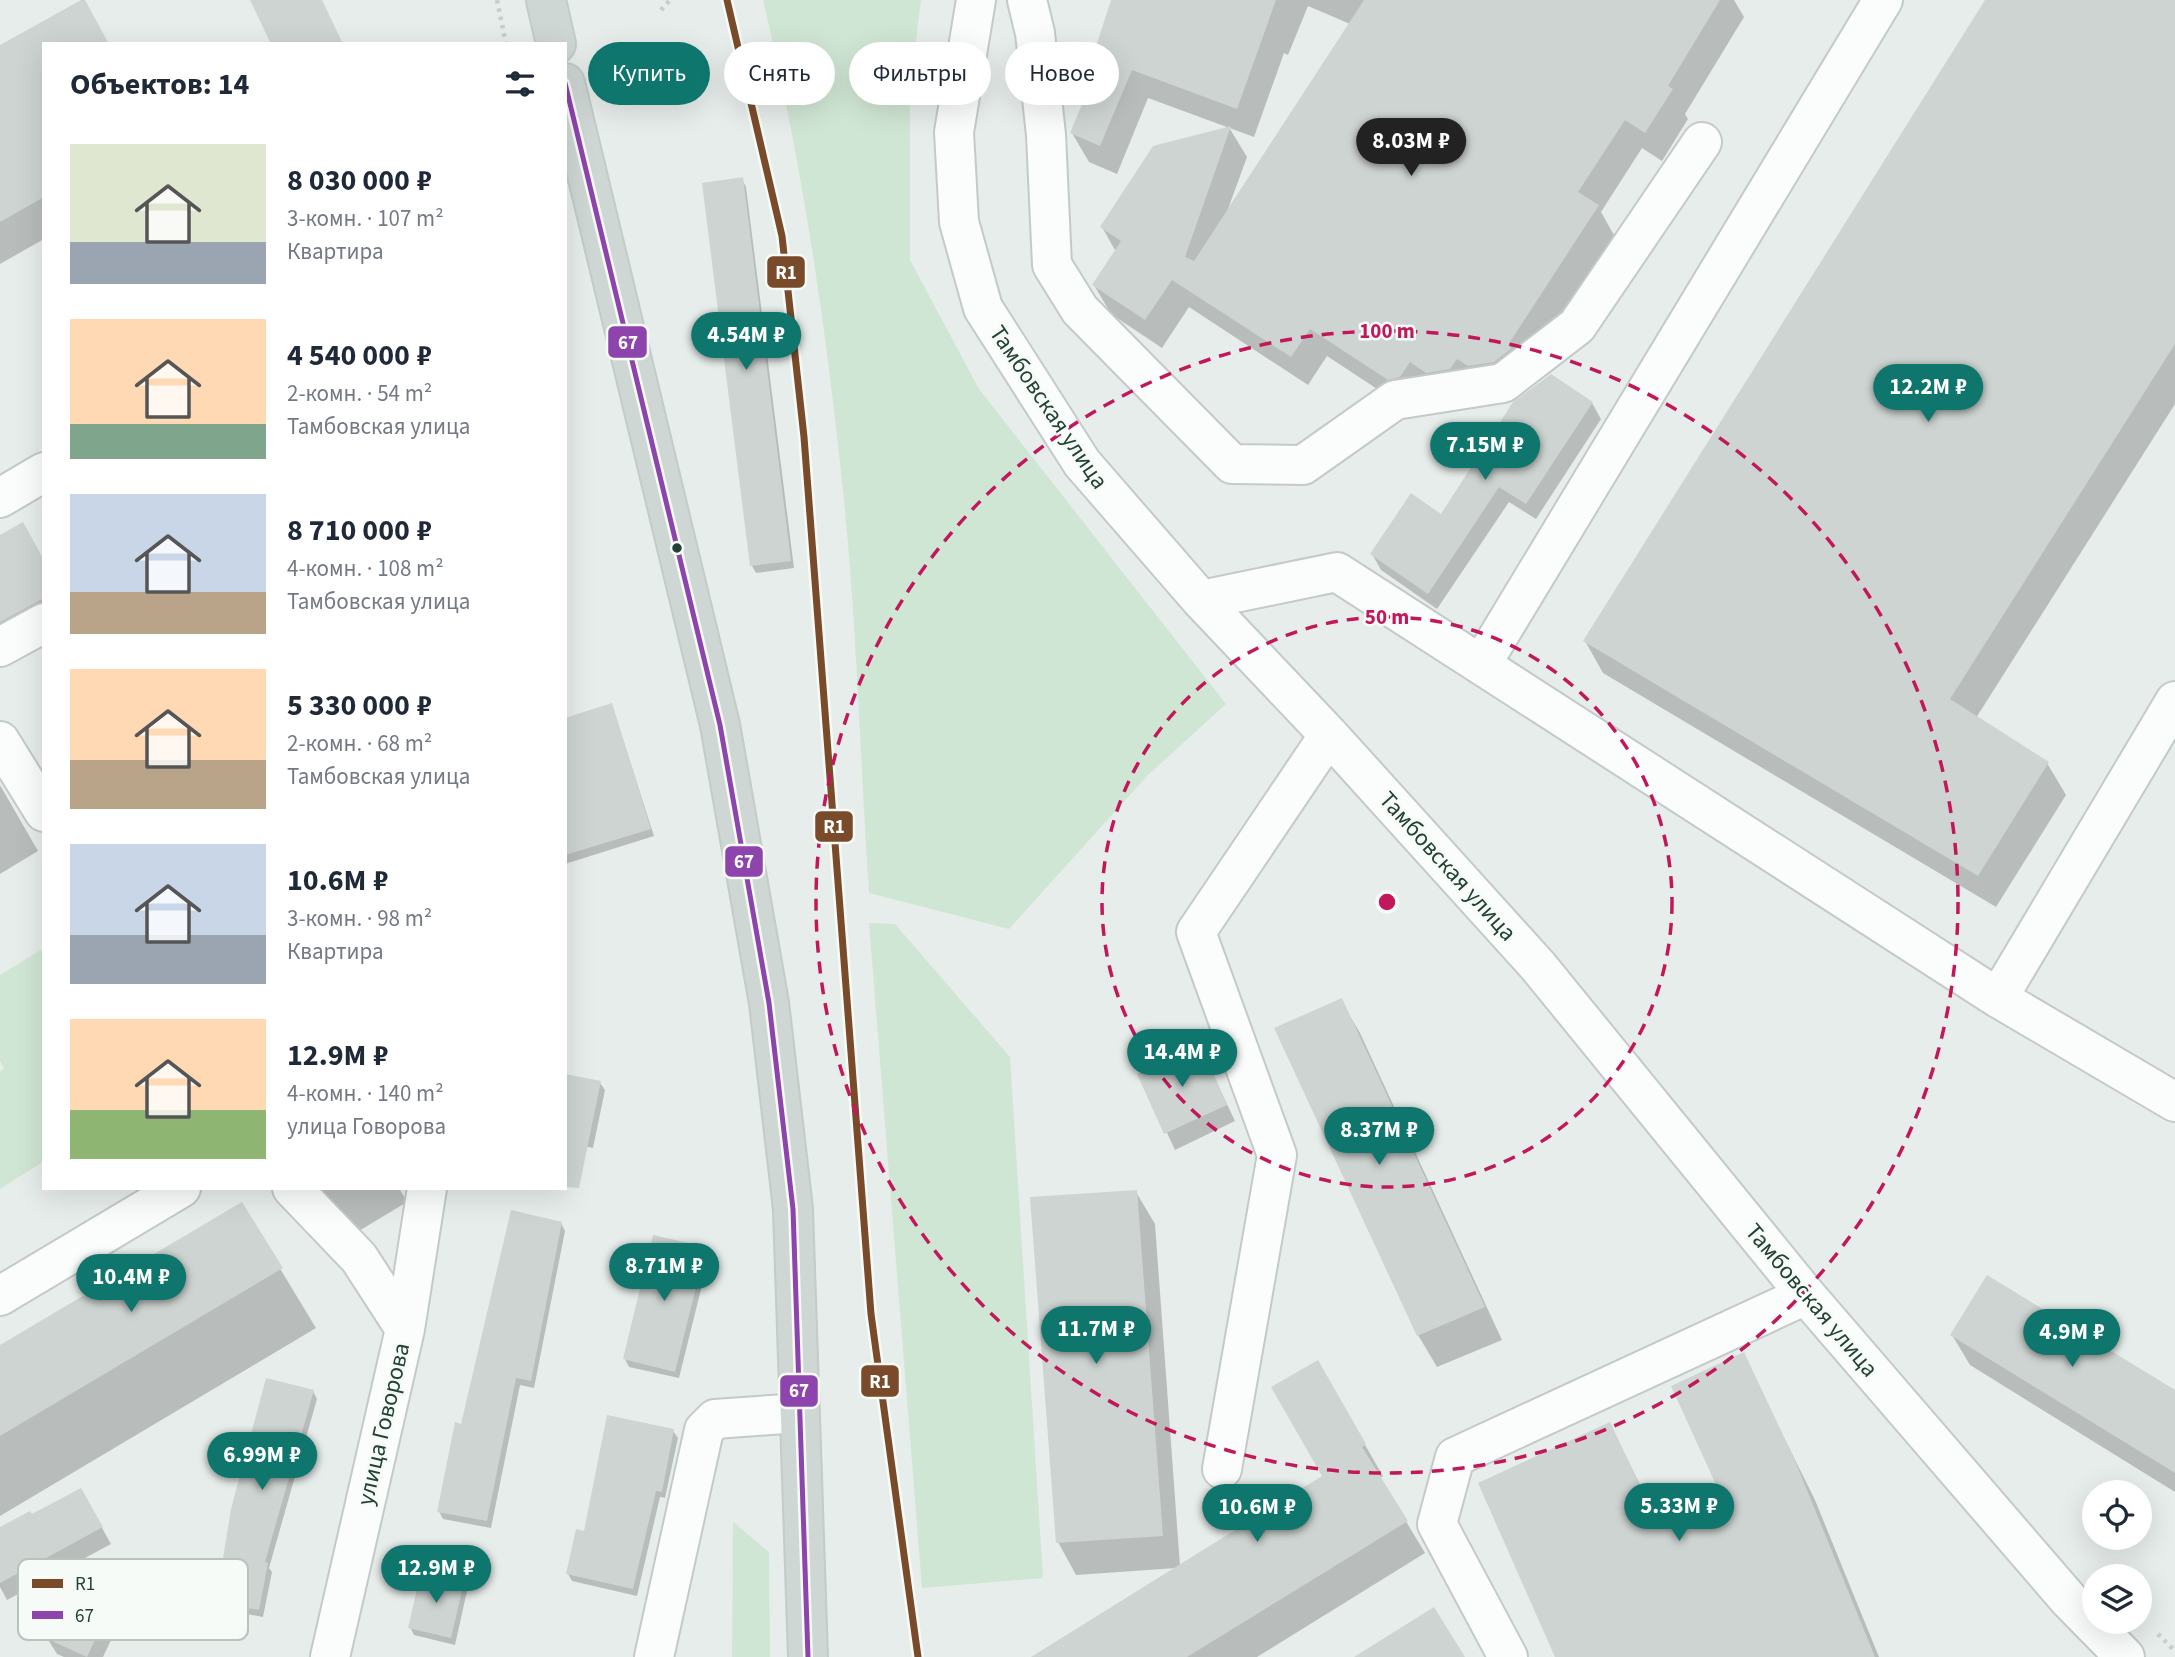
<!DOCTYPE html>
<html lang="ru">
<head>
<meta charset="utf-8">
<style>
	body { margin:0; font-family:"Source Sans 3",sans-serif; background:#f2f2f3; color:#1f2937; height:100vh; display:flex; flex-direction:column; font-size:26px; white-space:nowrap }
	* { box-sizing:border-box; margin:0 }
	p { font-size:23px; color:#747a83 }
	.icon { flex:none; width:38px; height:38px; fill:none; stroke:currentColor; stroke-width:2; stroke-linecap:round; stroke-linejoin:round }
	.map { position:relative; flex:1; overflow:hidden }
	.sheet { position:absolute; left:42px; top:42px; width:525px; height:1148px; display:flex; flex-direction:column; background:#fff; border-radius:0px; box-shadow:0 7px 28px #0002 }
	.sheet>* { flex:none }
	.banner { position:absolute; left:588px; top:42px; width:665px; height:63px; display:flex; gap:14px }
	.buttons { position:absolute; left:2082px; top:1480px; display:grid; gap:14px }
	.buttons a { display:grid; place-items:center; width:70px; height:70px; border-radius:50%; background:#fff; box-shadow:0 7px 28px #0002; font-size:35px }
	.price { position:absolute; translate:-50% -60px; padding:0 16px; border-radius:24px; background:#0f766e; color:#fff; font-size:23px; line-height:46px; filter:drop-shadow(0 2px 4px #0008) }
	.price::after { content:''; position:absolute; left:50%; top:42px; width:21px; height:16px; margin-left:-10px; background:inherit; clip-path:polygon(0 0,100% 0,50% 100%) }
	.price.selected { background:#222; color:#fff }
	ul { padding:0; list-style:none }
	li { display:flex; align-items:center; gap:21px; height:175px; padding:0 28px }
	li span { display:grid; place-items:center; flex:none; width:196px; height:140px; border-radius:0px; color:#555 }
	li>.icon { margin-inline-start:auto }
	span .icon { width:84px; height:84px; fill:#fffc; stroke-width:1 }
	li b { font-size:30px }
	h2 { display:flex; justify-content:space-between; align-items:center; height:84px; padding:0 28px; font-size:30px }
	.chip { padding:0 24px; border-radius:32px; background:#fff; box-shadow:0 7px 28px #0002; font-size:24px; line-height:63px }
	.chip.selected { background:#0f766e; color:#fff }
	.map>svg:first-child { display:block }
	.green { fill:#d0e6d4 }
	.shadow { fill:#0003 }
	.building { fill:#ced4d1 }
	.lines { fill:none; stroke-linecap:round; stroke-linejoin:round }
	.minor-casing { stroke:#c4cac7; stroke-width:42 }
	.major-casing { stroke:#c2ccc8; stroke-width:42 }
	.path { stroke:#c6cfca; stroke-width:4.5; stroke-dasharray:3.5 5; stroke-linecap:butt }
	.minor { stroke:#fbfcfc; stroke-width:38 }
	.major { stroke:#cfd7d4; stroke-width:38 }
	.bus-1-casing { stroke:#f6fbf8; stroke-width:10 }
	.bus-1 { stroke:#8e44ad; stroke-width:5 }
	.rail-1-casing { stroke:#f6fbf8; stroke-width:12 }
	.rail-1 { stroke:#7a4b2a; stroke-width:7 }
	.ring { fill:none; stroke:#c2185b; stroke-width:3.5; stroke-dasharray:12 9 }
	.bus-dot { fill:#234235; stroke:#f6fbf8; stroke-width:2.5 }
	.labels { text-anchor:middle; stroke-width:5; stroke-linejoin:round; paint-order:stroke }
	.street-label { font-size:24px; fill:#234235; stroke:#f6fbf8 }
	.key { fill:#f6fbf8; stroke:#b7c4be; stroke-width:2 }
	.key-label { font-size:19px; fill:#234235 }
	.centre { fill:#c2185b; stroke:#f6fbf8; stroke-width:3.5 }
	.ring-label { font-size:21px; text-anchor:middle; font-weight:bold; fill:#c2185b; stroke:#f6fbf8; stroke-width:5; stroke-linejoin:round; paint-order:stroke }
	.line-badge { stroke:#f6fbf8; stroke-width:2.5 }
	.badge-label { font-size:19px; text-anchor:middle; font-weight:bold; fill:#fff }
</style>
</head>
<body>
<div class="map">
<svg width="2175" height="1657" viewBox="0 0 2175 1657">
	<rect width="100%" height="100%" fill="#e7edea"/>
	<!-- green -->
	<path class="green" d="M763 0H921L910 88V260L979 389 1226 704 1148 775 1009 929 869 893C860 760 857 624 843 491 826 326 802 162 763 0Z
		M869 923 895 924 1010 1057 1043 1578 922 1588Z
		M44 948V1161L0 1189V1072L4 1068 0 1061V975Z
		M733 1522 769 1552 770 1657H732Z"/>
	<!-- shadow -->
	<path class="shadow" d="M1113 0H1734L1744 17 1685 114 1688 119 1662 161 1642 148 1601 212 1614 235 1525 373 1406 408 1327 356 1308 385 1189 307 1162 348 1111 314 1094 285 1116 252 1102 227 1155 147 1230 129 1247 157 1228 209 1350 24 1308 6 1288 55 1284 53 1254 137 1148 98 1117 174 1089 162 1072 133 1100 66 1095 56Z
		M1987 0H2175V404L1976 718 2047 763 2066 795 1996 907 1603 673 1585 641Z
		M44 44V239L0 264V47Z
		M742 179 746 187 794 568 756 573 752 566Z
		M1592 403 1601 419 1536 519 1509 502 1437 609 1381 570 1372 554 1441 516Z
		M0 537 44 563V607L0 631Z
		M612 705 654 836 565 864V719Z
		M0 785 38 851 0 874Z
		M1341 1001 1360 1033 1502 1340 1437 1367 1418 1335Z
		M1200 1047 1235 1121 1175 1150 1140 1075Z
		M600 1083 605 1090 593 1148 565 1142Z
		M319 1188H399L407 1202 349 1237Z
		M1136 1192 1155 1224 1180 1566 1324 1476 1317 1362 1383 1476 1380 1478 1425 1553 1257 1657H1034L1177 1568 1076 1575 1058 1542Z
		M241 1204 316 1328 0 1516V1347Z
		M561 1223 565 1231 534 1388 520 1385 491 1528 443 1519 439 1511 463 1426Z
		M705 1249 709 1257 679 1378 629 1367 625 1359Z
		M1952 1335 2175 1392V1492L1970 1365Z
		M1743 1355 1815 1500 1879 1657H1557L1610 1424 1662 1529 1725 1499Z
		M313 1391 317 1399 269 1568 272 1572 263 1617 222 1609 218 1602Z
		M673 1431 678 1438 665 1498 660 1497 637 1596 572 1581 568 1574 585 1533Z
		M81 1490 111 1544 7 1600 0 1587V1530Z
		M463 1583 467 1591 455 1645 414 1635 410 1627Z
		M102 1622 112 1638 103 1657H64L57 1654 47 1638Z"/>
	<!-- building -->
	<path class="building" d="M81 0H85L109 44H44V197L0 222V45Z
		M250 0H322L343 44H271Z
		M1111 0H1276L1237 109 1132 70 1100 146 1070 133 1101 59 1093 56Z
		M1364 0H1720L1668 86 1673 89 1645 133 1625 120 1578 192 1599 205 1508 345 1512 348 1494 362 1468 366 1457 359 1450 369 1426 373 1410 362 1400 377 1388 380 1310 329 1291 357 1172 280 1145 320 1092 285 1121 241 1100 227 1153 146 1231 126 1185 257 1194 261Z
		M1985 0H2175V344L1950 699 2049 762 1978 876 1583 641Z
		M743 177 791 561 750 566 702 183Z
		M1551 374 1593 402 1526 504 1499 487 1428 594 1370 554 1411 493 1441 514 1513 402Z
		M23 522 44 560V598L0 622V535Z
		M612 703 651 829 565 855V718Z
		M1342 998 1485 1307 1417 1336 1274 1028Z
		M1201 1045 1227 1105 1164 1134 1137 1074Z
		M565 1074 601 1081 579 1188 565 1187Z
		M1137 1190 1163 1536 1056 1543 1030 1197Z
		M242 1202 283 1268 0 1436V1345Z
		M511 1210 562 1222 531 1381 516 1378 487 1521 437 1512 455 1422 461 1424Z
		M653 1235 706 1247 675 1372 623 1359Z
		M1987 1275 2175 1390V1473L1950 1335Z
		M1744 1352 1796 1463 1875 1657H1555L1478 1483 1610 1422 1660 1528 1722 1498 1671 1386Z
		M1318 1360 1366 1444 1362 1447 1408 1521 1187 1657H1031L1322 1476 1271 1387Z
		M266 1378 314 1390 265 1562 268 1563 259 1610 216 1602 231 1509Z
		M607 1415 674 1429 662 1492 656 1491 633 1589 566 1574 576 1529 584 1531Z
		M81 1488 103 1527 0 1583V1527L30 1511 32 1514Z
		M421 1572 464 1582 451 1638 408 1628Z
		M63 1602 104 1621 87 1657 45 1638Z
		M1434 1607 1465 1657H1354Z"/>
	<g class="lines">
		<!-- minor casing -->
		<g class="minor-casing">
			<path id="minor" d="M976 0 954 132 959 222 983 308 1082 463 1201 600 1329 735 1538 966 1806 1295 2069 1600 2125 1657
				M1027 0 1035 33 1046 135 1052 265 1080 310 1232 464 1303 465 1395 400 1503 383 1577 326 1702 142
				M0 498 44 472
				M1201 600 1337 572 1998 998 2175 1102
				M0 647 44 623
				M1481 665 1883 0
				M0 741 44 812
				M1998 998 2175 701
				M292 1188 359 1258 405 1329
				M0 1296 181 1188
				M1222 1469 1277 1155 1196 932 1329 735
				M330 1657 405 1329 427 1188
				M654 1657 704 1430 715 1419 799 1413
				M1508 1657 1437 1524 1455 1457 1806 1295"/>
		</g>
		<!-- major casing -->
		<g class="major-casing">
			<path id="major" d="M546 0 556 44
				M565 83 720 725 769 1003 793 1209 808 1657"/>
		</g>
		<!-- path -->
		<path class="path" d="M497 0 506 44
			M661 10 670 0
			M2158 1634 2175 1651"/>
		<!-- minor -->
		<use href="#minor" class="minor"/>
		<!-- major -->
		<use href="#major" class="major"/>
		<!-- bus-1 casing -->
		<g class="bus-1-casing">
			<path id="bus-1" d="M565 83 720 725 769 1003 793 1209 808 1657"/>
		</g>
		<!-- bus-1 -->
		<use href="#bus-1" class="bus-1"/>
		<!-- rail-1 casing -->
		<g class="rail-1-casing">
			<path id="rail-1" d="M727 0 782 236 804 437 871 1314 918 1657"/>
		</g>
		<!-- rail-1 -->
		<use href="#rail-1" class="rail-1"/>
	</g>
	<!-- distance rings -->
	<g class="ring">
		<circle cx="1387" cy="902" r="285"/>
		<circle cx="1387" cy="902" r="571"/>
	</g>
	<!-- markers -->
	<circle class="bus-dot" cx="677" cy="548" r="6"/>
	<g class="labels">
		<!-- street labels -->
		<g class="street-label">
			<text transform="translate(1049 407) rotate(56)" y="8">Тамбовская улица</text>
			<text transform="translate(1448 866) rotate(48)" y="8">Тамбовская улица</text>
			<text transform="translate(1812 1300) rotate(50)" y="8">Тамбовская улица</text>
			<text transform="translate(383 1424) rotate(-77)" y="8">улица Говорова</text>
		</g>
	</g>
	<!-- legend -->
	<rect x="18" y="1559" width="230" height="81" rx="10" class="key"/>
	<rect x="32" y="1579" width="31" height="9" fill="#7a4b2a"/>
	<rect x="32" y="1611" width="31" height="8" fill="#8e44ad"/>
	<g class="key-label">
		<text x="75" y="1590">R1</text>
		<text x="75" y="1622">67</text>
	</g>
	<circle cx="1387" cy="902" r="10" class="centre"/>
	<g class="ring-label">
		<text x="1387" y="338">100 m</text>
		<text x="1387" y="624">50 m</text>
	</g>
	<g class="line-badge">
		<rect x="766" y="255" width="40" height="34" rx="7" fill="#7a4b2a"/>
		<rect x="607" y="325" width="41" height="34" rx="7" fill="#8e44ad"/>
		<rect x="814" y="810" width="40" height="33" rx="7" fill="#7a4b2a"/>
		<rect x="724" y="845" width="40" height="33" rx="7" fill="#8e44ad"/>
		<rect x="860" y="1364" width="40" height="34" rx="7" fill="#7a4b2a"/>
		<rect x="779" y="1374" width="40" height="34" rx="7" fill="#8e44ad"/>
	</g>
	<g class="badge-label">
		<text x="786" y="279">R1</text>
		<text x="628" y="349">67</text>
		<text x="834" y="833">R1</text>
		<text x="744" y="868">67</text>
		<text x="880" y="1388">R1</text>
		<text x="799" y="1397">67</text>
	</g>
</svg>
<div class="buttons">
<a><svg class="icon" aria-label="locate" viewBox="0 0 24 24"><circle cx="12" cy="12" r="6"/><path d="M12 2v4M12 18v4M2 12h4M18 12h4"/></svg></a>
<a><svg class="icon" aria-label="layers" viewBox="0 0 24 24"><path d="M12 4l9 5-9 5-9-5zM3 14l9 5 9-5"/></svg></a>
</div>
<b class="price selected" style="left:1411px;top:178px">8.03M ₽</b>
<b class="price" style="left:746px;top:372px">4.54M ₽</b>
<b class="price" style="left:1928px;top:424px">12.2M ₽</b>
<b class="price" style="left:1485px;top:482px">7.15M ₽</b>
<b class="price" style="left:1182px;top:1089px">14.4M ₽</b>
<b class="price" style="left:1379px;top:1167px">8.37M ₽</b>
<b class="price" style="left:664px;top:1303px">8.71M ₽</b>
<b class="price" style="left:131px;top:1314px">10.4M ₽</b>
<b class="price" style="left:1096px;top:1366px">11.7M ₽</b>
<b class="price" style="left:2072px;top:1369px">4.9M ₽</b>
<b class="price" style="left:262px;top:1492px">6.99M ₽</b>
<b class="price" style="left:1679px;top:1543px">5.33M ₽</b>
<b class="price" style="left:1257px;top:1544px">10.6M ₽</b>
<b class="price" style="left:436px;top:1605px">12.9M ₽</b>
<div class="banner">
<a class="chip selected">Купить</a>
<a class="chip">Снять</a>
<a class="chip">Фильтры</a>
<a class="chip">Новое</a>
</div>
<section class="sheet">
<h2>Объектов: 14<svg class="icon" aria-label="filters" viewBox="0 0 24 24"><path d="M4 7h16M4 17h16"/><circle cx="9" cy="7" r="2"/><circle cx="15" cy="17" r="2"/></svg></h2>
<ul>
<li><span style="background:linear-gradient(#dfe7d0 70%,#9aa5b1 0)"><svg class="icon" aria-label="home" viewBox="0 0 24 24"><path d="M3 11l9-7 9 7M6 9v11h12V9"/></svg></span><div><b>8 030 000 ₽</b><p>3-комн. · 107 m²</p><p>Квартира</p></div></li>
<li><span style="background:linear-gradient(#ffd9b3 75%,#7fa58c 0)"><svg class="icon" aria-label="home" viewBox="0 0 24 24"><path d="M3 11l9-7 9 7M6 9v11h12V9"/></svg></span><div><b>4 540 000 ₽</b><p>2-комн. · 54 m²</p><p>Тамбовская улица</p></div></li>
<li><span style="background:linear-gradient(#c9d6e8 70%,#b9a48a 0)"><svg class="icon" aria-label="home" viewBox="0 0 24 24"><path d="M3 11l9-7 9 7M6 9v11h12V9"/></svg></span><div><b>8 710 000 ₽</b><p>4-комн. · 108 m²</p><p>Тамбовская улица</p></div></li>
<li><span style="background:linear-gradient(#ffd9b3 65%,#b9a48a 0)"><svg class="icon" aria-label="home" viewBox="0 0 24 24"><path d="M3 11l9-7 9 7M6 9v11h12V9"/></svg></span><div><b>5 330 000 ₽</b><p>2-комн. · 68 m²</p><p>Тамбовская улица</p></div></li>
<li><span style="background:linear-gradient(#c9d6e8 65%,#9aa5b1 0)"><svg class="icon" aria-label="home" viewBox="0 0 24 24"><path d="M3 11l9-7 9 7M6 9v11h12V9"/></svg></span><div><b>10.6M ₽</b><p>3-комн. · 98 m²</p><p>Квартира</p></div></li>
<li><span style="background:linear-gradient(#ffd9b3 65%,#8fb573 0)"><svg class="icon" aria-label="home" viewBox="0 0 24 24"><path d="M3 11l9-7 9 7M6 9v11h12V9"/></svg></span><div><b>12.9M ₽</b><p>4-комн. · 140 m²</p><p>улица Говорова</p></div></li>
</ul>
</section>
</div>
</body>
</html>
